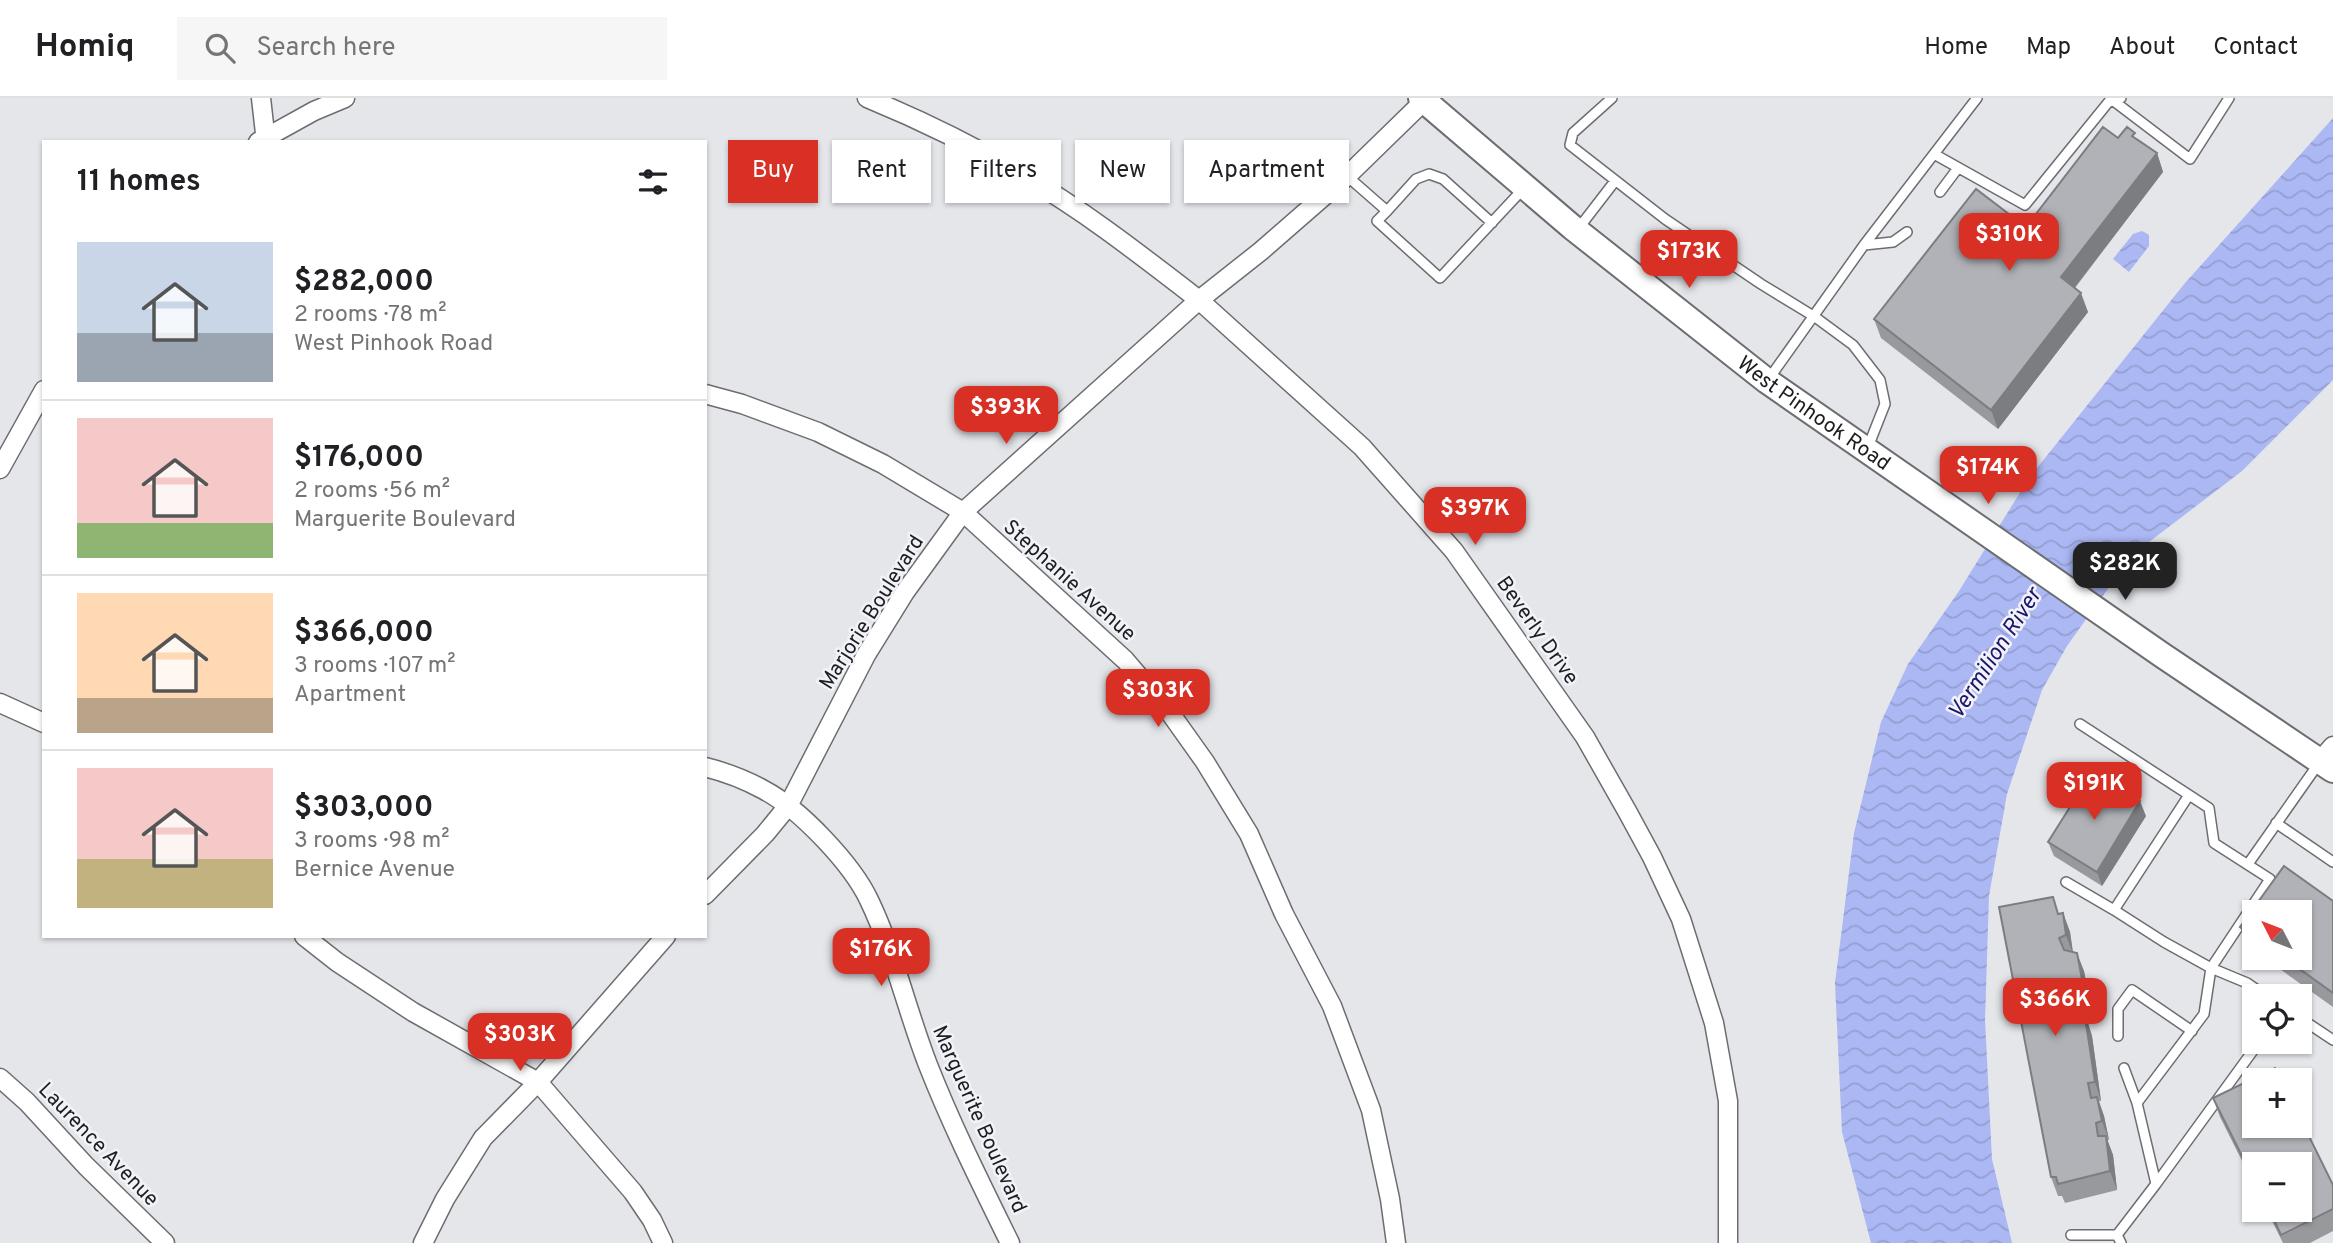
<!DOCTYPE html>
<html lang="en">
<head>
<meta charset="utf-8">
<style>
	body { margin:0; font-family:Overpass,sans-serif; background:#f6f6f6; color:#202124; height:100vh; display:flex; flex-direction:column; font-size:26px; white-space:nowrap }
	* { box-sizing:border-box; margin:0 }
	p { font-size:23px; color:#757577 }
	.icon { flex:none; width:38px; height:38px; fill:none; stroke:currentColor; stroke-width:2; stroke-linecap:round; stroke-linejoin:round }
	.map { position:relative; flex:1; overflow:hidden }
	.panel { position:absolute; left:42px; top:42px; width:665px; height:798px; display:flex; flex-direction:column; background:#fff; border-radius:0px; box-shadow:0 2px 5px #0004 }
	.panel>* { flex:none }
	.top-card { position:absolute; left:728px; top:42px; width:665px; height:63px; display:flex; gap:14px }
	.needle { width:46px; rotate:312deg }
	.tools { position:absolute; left:2242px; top:802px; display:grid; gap:14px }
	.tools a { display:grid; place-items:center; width:70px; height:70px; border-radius:0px; background:#fff; box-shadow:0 2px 5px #0004; font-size:35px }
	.price { position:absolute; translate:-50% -60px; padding:0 16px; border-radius:14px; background:#d93025; color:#fff; font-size:23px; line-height:46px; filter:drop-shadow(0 2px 4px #0008) }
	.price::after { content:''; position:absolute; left:50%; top:42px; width:21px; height:16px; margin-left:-10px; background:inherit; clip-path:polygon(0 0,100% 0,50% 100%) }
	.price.selected { background:#222; color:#fff }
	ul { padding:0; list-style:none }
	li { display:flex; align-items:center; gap:21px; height:175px; padding:0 35px }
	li+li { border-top:2px solid #e0e0e0 }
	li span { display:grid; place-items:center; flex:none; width:196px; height:140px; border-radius:0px; color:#555 }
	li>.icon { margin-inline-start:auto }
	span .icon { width:84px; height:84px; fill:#fffc; stroke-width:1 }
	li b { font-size:30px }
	h2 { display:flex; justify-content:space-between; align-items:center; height:84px; padding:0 35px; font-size:30px }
	.pill { padding:0 24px; border-radius:0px; background:#fff; box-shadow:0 2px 5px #0004; font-size:24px; line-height:63px }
	.pill.selected { background:#d93025; color:#fff }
	header { display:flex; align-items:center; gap:42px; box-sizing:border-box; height:98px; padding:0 35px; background:#fff; border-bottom:2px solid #e0e0e0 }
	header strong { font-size:33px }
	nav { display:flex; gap:38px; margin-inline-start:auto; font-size:24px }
	.search { width:490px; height:63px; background:#f6f6f6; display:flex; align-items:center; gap:18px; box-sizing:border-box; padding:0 24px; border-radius:0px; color:#757577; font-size:26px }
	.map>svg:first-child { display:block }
	.water { fill:url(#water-waves) }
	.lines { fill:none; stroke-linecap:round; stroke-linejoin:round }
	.service-casing { stroke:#6c6d71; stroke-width:12 }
	.minor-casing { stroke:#6c6d71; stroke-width:21 }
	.secondary-casing { stroke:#6c6d71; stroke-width:28 }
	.service { stroke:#fff; stroke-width:9 }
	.minor { stroke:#fff; stroke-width:18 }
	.secondary { stroke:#fff; stroke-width:24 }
	.wall { fill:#98999d }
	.shaded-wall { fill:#7c7d80 }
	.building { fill:#b1b2b7; stroke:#7c7d80; stroke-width:2 }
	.labels { text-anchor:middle; stroke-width:5; stroke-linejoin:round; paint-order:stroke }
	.street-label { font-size:21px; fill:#1e1e20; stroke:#f2f3f8 }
	.water-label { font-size:23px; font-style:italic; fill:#1c176b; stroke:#f2f3f8 }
</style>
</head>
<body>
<header>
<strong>Homiq</strong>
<div class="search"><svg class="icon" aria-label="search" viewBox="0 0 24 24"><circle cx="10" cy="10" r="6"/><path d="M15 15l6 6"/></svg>Search here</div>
<nav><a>Home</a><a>Map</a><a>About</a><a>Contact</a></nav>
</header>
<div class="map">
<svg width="2333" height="1145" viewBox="0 0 2333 1145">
	<defs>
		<pattern id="water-waves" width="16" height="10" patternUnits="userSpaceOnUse" patternTransform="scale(1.75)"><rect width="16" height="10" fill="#acb8f4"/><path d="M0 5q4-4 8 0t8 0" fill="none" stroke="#949ed1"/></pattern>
	</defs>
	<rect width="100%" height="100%" fill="#e4e6ea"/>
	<!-- water -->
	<path class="water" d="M2333 20V282L2242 373 2132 457 2067 548 2042 592 2007 696 1989 798 1985 922 1992 1061 2012 1145H1871L1842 1034 1835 885 1854 735 1881 624 1908 566 1959 493 2029 380 2185 185Z
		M2142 133 2149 137V148L2129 174 2113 161 2133 136Z"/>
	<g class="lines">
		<!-- service casing -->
		<g class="service-casing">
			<path id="service" d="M1612 0 1573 35 1570 47 1665 121 1761 186 1815 219 1853 247 1880 282 1885 306 1868 349
				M2111 1 2190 61 2229 0
				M1934 56 2025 107 2111 1 2121 0
				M1347 78 1387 113 1377 123 1440 180 1524 90
				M1940 94 1958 70
				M1387 113 1416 81 1429 76 1443 81 1492 125
				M1578 131 1615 83
				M1864 147 1893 144 1907 134
				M1768 282 1864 147 1977 0
				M2080 626 2209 710 2214 745 2270 781 2211 870 2164 844 2114 812 2189 697
				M2276 725 2333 764
				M2248 766 2319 665
				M2066 784 2114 812
				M2300 920 2333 942
				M2118 938V911L2132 892 2192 933
				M2124 970 2137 1005
				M2156 1086 2260 943
				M2071 1137H2117
				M2121 1145 2117 1137 2156 1086 2137 1005 2204 916 2211 870 2247 885 2266 898"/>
		</g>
		<!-- minor casing -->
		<g class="minor-casing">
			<path id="minor" d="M261 0 266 44
				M867 0C950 34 1033 79 1105 131 1137 154 1168 178 1199 202L1362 349 1454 453 1585 639 1627 713 1652 759 1681 821 1714 925 1728 1003V1145
				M258 44 314 13 345 0
				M705 296 742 306 818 334 883 366 963 414 1125 562 1168 612 1205 664 1249 736 1284 816 1332 908 1371 1012 1390 1101 1396 1145
				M0 371 44 292
				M0 605 44 625
				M2320 663 2333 648
				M705 669C725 674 746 682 764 692 800 711 852 766 869 802 894 854 907 913 928 967 952 1028 981 1086 1010 1145
				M705 797 765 736 788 708 866 557 905 494 963 414 1199 202 1261 153 1347 78 1424 3
				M304 838 337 864 413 914 538 984 633 1094 652 1122 663 1145
				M0 980 27 1004 86 1068 165 1145
				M423 1145 445 1101 483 1040 538 984 666 838"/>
		</g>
		<!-- secondary casing -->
		<g class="secondary-casing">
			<g id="secondary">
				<path id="s1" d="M1421 0 1572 129 1767 283 2162 557 2333 672"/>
			</g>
		</g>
		<!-- service -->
		<use href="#service" class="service"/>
		<!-- minor -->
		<use href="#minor" class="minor"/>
		<!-- secondary -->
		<use href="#secondary" class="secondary"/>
	</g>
	<!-- wall -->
	<path class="wall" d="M2118 40 2138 41 2157 55 2163 74 2075 190 2088 214 1998 331 1881 240 1874 221 2026 129Z
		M2146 718 2102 788 2054 758 2048 744Z
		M2284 768 2333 803V909L2263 859H2300V814H2254V853L2247 848 2240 829Z
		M2059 815H2063L2070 834 2073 854 2084 873 2092 915 2086 918 2092 938 2101 1003H2099L2104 1018 2109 1042H2107L2113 1057 2117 1092 2065 1105 2062 1098H2058L2051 1079Z
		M2213 1000 2333 1087V1133L2310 1145H2283L2266 1111H2300L2254 1066V1087L2220 1019Z"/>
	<!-- shaded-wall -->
	<path class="shaded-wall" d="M2157 55 2163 74 2068 198 2061 179Z
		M2081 195 2088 214 1998 331 1991 312Z
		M2140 703 2146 718 2102 788 2097 774Z
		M2063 815 2070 834 2073 856 2066 837Z
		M2077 855 2084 873 2092 915 2085 897Z
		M2079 899 2092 938 2101 1003 2095 984 2085 922Z
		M2097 999 2104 1018 2109 1042 2102 1023Z
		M2106 1038 2113 1057 2117 1092 2110 1073Z"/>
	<!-- building -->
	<path class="building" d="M2103 29 2118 40 2127 29 2135 35 2132 38 2157 55 2061 179 2081 195 1991 312 1874 221 1976 91 2026 129Z
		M2092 674 2140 703 2097 774 2048 744Z
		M2284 768 2333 803V895L2283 859H2300V814H2254V839L2240 829Z
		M2053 799 2058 816 2063 815 2066 837 2059 840 2064 852 2077 855 2085 897 2079 899 2082 914 2077 915V920L2085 919 2095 984 2088 985 2091 1000 2097 999 2102 1023 2096 1025 2098 1038H2106L2110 1073 2058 1086 2056 1079H2051L1999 809Z
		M2275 970 2281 982H2254V1027H2300V1020L2333 1087V1111L2281 1137 2269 1111H2300V1066H2254V1082L2213 1000Z"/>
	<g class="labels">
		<!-- street labels -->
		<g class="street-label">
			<text dy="7" stroke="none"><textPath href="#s1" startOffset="504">West Pinhook Road</textPath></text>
			<text transform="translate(1070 482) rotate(42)" y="7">Stephanie Avenue</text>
			<text transform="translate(871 514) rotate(-58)" y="7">Marjorie Boulevard</text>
			<text transform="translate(1538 532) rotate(55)" y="7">Beverly Drive</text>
			<text transform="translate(980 1021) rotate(66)" y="7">Marguerite Boulevard</text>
			<text transform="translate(99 1046) rotate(46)" y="7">Laurence Avenue</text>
		</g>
		<!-- water labels -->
		<g class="water-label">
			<text transform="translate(1994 555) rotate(-57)" y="8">Vermilion River</text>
		</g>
	</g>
</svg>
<div class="tools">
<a><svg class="needle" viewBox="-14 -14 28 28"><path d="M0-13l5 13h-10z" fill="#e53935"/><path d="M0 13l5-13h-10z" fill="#757577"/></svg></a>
<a><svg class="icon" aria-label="locate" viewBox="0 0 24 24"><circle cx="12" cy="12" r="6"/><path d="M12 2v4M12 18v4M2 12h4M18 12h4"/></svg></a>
<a>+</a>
<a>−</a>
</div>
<b class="price" style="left:2009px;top:175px">$310K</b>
<b class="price" style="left:1689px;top:192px">$173K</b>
<b class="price" style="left:1006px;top:348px">$393K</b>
<b class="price" style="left:1988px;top:408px">$174K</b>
<b class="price" style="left:1475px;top:449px">$397K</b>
<b class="price selected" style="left:2125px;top:504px">$282K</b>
<b class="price" style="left:1158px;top:631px">$303K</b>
<b class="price" style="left:2094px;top:724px">$191K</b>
<b class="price" style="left:881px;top:890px">$176K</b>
<b class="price" style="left:2055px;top:940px">$366K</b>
<b class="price" style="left:520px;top:975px">$303K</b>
<div class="top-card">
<a class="pill selected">Buy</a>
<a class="pill">Rent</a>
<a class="pill">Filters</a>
<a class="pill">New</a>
<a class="pill">Apartment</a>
</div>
<section class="panel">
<h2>11 homes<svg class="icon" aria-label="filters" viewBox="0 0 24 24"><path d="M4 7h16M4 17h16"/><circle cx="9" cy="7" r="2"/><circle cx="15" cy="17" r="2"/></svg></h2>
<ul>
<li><span style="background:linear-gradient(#c9d6e8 65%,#9aa5b1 0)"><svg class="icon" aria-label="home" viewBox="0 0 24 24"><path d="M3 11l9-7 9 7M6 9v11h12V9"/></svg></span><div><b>$282,000</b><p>2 rooms · 78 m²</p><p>West Pinhook Road</p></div></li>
<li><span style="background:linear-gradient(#f6c9c9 75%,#8fb573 0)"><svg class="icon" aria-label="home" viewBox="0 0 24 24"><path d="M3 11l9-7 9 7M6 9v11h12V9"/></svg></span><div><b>$176,000</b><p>2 rooms · 56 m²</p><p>Marguerite Boulevard</p></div></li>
<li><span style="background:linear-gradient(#ffd9b3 75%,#b9a48a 0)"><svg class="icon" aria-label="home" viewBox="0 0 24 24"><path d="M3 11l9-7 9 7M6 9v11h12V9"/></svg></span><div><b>$366,000</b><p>3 rooms · 107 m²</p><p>Apartment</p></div></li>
<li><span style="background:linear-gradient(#f6c9c9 65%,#c2b280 0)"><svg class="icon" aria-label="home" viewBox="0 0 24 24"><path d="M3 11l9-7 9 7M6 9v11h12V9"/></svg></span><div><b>$303,000</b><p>3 rooms · 98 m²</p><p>Bernice Avenue</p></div></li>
</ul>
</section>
</div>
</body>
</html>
